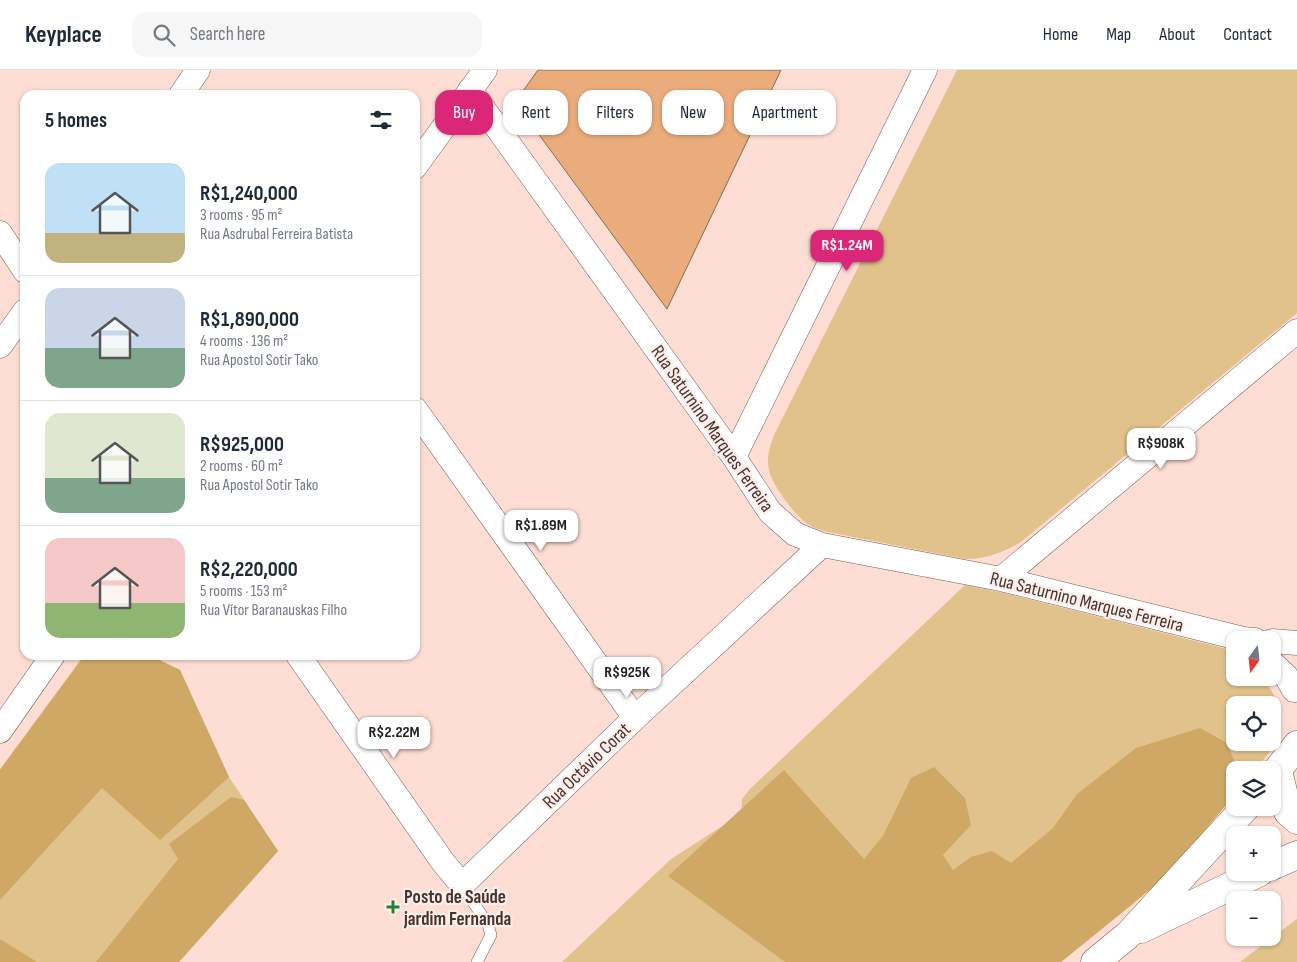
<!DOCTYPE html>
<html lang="en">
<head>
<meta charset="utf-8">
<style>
	body { margin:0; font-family:"Sofia Sans Condensed",sans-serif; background:#f6f6f7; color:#1f2937; height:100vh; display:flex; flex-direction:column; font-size:19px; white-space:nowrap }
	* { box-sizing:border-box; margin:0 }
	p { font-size:16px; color:#747a83 }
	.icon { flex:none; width:28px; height:28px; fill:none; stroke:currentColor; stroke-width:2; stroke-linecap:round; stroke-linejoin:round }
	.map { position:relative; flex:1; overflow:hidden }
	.details { position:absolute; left:20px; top:20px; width:400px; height:570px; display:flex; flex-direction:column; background:#fff; border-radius:15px; box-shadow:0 1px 4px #0004 }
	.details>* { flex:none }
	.hud { position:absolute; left:435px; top:20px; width:475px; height:45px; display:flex; gap:10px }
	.needle { width:32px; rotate:195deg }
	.buttons { position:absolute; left:1226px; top:561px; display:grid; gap:10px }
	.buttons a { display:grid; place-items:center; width:55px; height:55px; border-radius:10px; background:#fff; box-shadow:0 1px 4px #0004; font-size:25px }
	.price { position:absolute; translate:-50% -42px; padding:0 11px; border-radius:10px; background:#fff; color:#222; font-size:16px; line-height:32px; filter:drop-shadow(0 1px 2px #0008) }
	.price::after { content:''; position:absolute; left:50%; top:30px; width:15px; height:11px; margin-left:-8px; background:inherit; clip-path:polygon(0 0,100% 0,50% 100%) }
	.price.active { background:#db2777; color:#fff }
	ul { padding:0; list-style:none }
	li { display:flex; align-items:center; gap:15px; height:125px; padding:0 25px }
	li+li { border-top:1px solid #e0e1e3 }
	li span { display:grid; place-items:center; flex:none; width:140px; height:100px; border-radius:15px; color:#555 }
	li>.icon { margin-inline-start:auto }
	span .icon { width:60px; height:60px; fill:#fffc; stroke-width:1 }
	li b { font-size:21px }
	h2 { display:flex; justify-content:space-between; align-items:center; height:60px; padding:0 25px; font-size:21px }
	.chip { padding:0 18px; border-radius:15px; background:#fff; box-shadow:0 1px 4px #0004; font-size:18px; line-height:45px }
	.chip.active { background:#db2777; color:#fff }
	header { display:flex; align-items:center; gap:30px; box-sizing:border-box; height:70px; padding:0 25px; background:#fff; border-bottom:1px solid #e0e1e3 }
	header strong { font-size:24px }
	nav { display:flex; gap:28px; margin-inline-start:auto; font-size:18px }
	.search { width:350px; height:45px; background:#f6f6f7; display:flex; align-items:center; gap:12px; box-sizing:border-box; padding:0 18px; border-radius:15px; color:#747a83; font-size:19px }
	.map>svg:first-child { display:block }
	.green { fill:#e2c28b; fill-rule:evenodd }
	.forest { fill:#cfa865 }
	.building { fill:#ebac7c; stroke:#886b56 }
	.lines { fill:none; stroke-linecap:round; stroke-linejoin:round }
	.service-casing { stroke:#7d5a50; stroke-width:12 }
	.minor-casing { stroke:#7d5a50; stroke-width:25 }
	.secondary-casing { stroke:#7d5a50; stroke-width:29 }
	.service { stroke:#fff; stroke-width:11 }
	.minor { stroke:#fff; stroke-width:24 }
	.secondary { stroke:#fff; stroke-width:28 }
	.poi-dot { fill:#228335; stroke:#ffeee9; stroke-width:2 }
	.labels { text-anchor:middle; stroke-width:4.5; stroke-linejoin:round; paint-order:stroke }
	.street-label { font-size:19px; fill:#44342f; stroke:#ffeee9 }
	.poi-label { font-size:19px; font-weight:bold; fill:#44342f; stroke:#ffeee9; text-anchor:start }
</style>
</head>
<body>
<header>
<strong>Keyplace</strong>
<div class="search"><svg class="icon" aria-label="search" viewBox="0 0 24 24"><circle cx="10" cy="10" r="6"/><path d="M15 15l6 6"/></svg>Search here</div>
<nav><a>Home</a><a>Map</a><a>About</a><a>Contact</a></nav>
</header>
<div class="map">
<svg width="1297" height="892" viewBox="0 0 1297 892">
	<rect width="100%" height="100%" fill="#feddd4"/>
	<!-- green -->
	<path class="green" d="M957 0H1297V243L1021 472C1005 482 984 490 965 489L828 462C820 460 813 458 806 453 794 444 772 415 769 400 766 387 770 375 775 363Z
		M965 515 1000 522 1235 581V608H1264L1278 632 1273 678 1255 700H1235V724L1178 792 1133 834 1061 892H562L671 789 741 744 742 729 750 719ZM1235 635H1272V672H1235Z
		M84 585H149L180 600 229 707 278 781 179 892H0V699Z
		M1297 849V892H1240Z"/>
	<!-- forest -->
	<path class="forest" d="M85 585H149L180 600 229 707 160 770 102 718 0 830V700Z
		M1200 658 1227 673 1238 700H1235V719L1233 727 1163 809 1061 892H785L668 806 784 700 864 789 883 766 911 708 934 697 965 728 971 755 943 785 953 800 971 787 992 781 1011 793 1053 758 1077 724 1136 678Z
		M231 727 244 730 278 781 179 892H96L178 789 169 774Z
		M0 869 37 892H0Z"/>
	<!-- building -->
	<path class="building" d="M538 0H781L667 239 515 32Z"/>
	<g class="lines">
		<!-- service casing -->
		<g class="service-casing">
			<path id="service" d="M462 815 488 855 491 865 477 892"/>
		</g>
		<!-- minor casing -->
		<g class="minor-casing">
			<path id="minor" d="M470 20 734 387 770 442 795 464 822 475 1001 509 1243 569 1255 570
				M181 25 198 0
				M415 97 485 0
				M0 163 25 201
				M0 276 25 241
				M415 339 635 648
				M734 387 925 0
				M1001 509 1297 261
				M1272 571 1297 573
				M298 585 443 792 462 815 635 648 822 475
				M1272 593 1286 606 1294 620
				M0 661 53 585"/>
		</g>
		<!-- secondary casing -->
		<g class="secondary-casing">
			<path id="secondary" d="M1278 701 1288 742 1297 750
				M1272 707 1297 675
				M1272 796 1297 785
				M1141 859 1260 802
				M1095 892 1128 865 1245 738"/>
		</g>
		<!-- service -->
		<use href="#service" class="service"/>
		<!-- minor -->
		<use href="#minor" class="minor"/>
		<!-- secondary -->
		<use href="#secondary" class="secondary"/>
	</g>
	<!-- markers -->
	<path class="poi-dot" d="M390.5 829.5h5v5h5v5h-5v5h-5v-5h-5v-5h5z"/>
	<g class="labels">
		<!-- street labels -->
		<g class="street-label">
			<text transform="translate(713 358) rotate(55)" y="7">Rua Saturnino Marques Ferreira</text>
			<text transform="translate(1087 531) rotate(14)" y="7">Rua Saturnino Marques Ferreira</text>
			<text transform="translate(586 695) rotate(-44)" y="7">Rua Octávio Corat</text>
		</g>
		<!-- poi labels -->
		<g class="poi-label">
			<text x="404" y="833">Posto de Saúde<tspan x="404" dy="22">jardim Fernanda</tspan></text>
		</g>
	</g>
</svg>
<div class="buttons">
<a><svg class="needle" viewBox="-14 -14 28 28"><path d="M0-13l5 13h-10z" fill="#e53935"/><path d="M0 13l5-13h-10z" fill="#747a83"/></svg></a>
<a><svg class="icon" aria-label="locate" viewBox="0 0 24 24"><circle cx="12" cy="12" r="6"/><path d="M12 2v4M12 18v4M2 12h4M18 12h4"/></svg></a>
<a><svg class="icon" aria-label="layers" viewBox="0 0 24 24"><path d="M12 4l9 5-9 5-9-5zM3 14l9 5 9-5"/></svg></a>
<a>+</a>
<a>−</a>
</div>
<b class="price active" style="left:847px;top:202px">R$1.24M</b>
<b class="price" style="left:1161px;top:400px">R$908K</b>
<b class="price" style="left:541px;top:482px">R$1.89M</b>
<b class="price" style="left:627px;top:629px">R$925K</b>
<b class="price" style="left:394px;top:689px">R$2.22M</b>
<div class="hud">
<a class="chip active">Buy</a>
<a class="chip">Rent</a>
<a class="chip">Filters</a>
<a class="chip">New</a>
<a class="chip">Apartment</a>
</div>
<section class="details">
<h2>5 homes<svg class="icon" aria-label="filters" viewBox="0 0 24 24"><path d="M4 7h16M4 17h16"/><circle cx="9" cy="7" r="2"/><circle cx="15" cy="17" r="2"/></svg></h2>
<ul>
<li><span style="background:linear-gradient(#bfe0f5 70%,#c2b280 0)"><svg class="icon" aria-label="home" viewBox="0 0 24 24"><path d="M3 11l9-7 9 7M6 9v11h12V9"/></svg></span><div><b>R$1,240,000</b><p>3 rooms · 95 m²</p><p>Rua Asdrubal Ferreira Batista</p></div></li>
<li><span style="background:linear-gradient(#c9d6e8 60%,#7fa58c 0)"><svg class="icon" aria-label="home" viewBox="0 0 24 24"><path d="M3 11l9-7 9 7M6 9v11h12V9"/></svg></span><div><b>R$1,890,000</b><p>4 rooms · 136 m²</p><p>Rua Apostol Sotir Tako</p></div></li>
<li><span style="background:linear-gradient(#dfe7d0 65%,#7fa58c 0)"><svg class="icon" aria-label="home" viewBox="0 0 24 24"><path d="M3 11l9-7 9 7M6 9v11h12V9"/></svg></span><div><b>R$925,000</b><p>2 rooms · 60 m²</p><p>Rua Apostol Sotir Tako</p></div></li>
<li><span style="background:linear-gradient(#f6c9c9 65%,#8fb573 0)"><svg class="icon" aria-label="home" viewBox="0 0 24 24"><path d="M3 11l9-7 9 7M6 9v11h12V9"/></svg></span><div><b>R$2,220,000</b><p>5 rooms · 153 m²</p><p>Rua Vítor Baranauskas Filho</p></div></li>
</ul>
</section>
</div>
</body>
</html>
